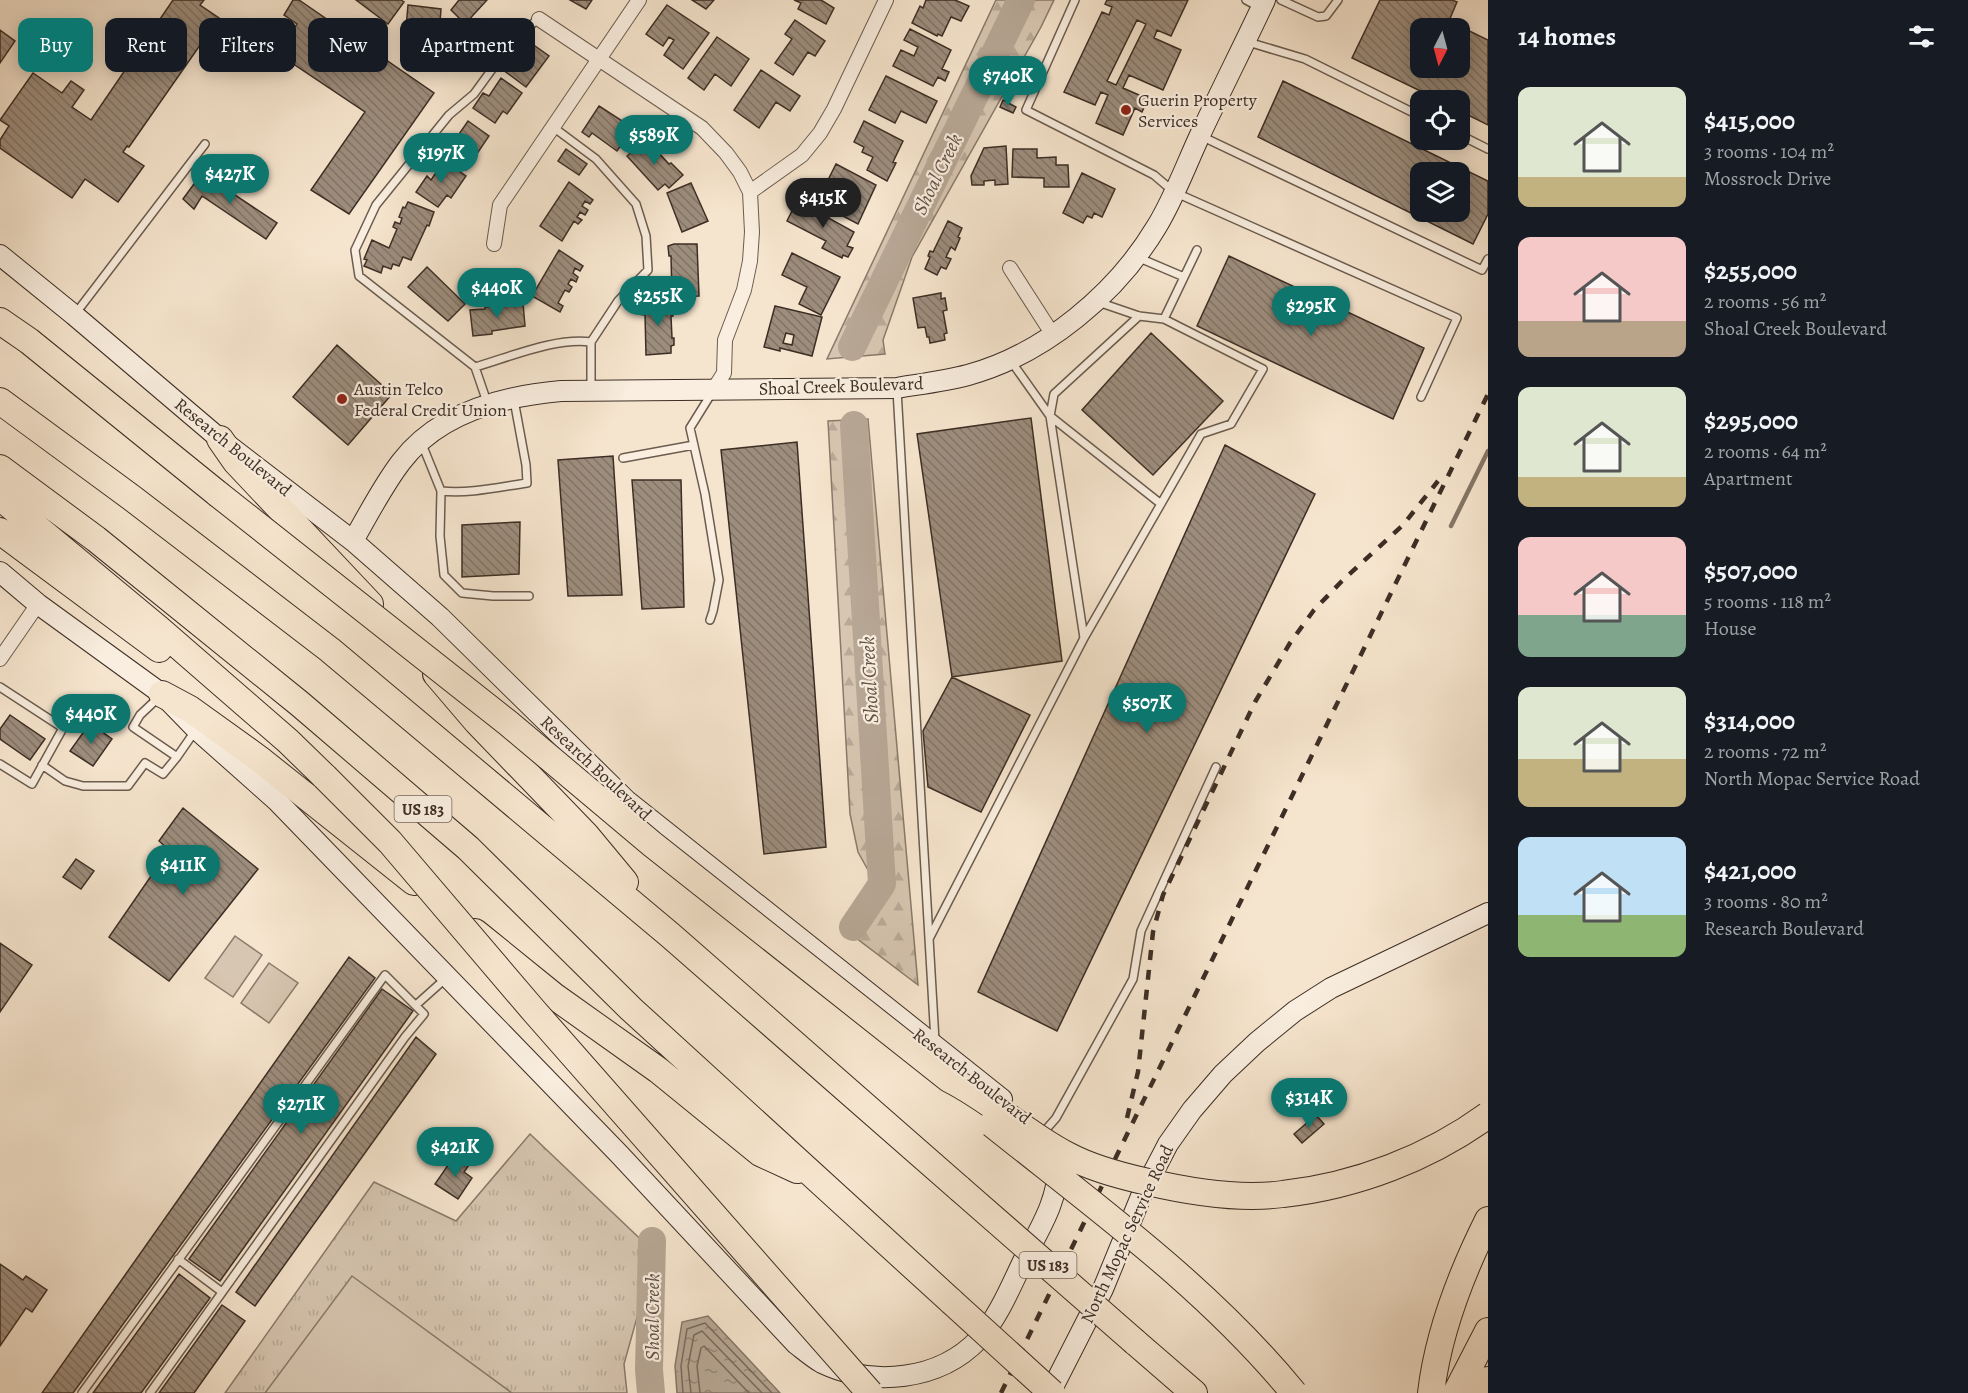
<!DOCTYPE html>
<html lang="en">
<head>
<meta charset="utf-8">
<style>
	body { margin:0; font-family:Alegreya,serif; background:#20242c; color:#f1f3f6; height:100vh; display:flex; flex-direction:column; font-size:22px; white-space:nowrap }
	* { box-sizing:border-box; margin:0 }
	p { font-size:20px; color:#9ea1a6 }
	.icon { flex:none; width:33px; height:33px; fill:none; stroke:currentColor; stroke-width:2; stroke-linecap:round; stroke-linejoin:round }
	.map { position:relative; flex:1; overflow:hidden }
	.sheet { display:flex; flex-direction:column; background:#171b24; width:480px }
	.sheet>* { flex:none }
	.banner { position:absolute; left:18px; top:18px; width:570px; height:54px; display:flex; gap:12px }
	.needle { width:39px; rotate:186deg }
	.buttons { position:absolute; left:1410px; top:18px; display:grid; gap:12px }
	.buttons a { display:grid; place-items:center; width:60px; height:60px; border-radius:12px; background:#171b24; box-shadow:0 3px 15px #0003; font-size:30px }
	.price { position:absolute; translate:-50% -51px; padding:0 14px; border-radius:21px; background:#0f766e; color:#fff; font-size:20px; line-height:39px; filter:drop-shadow(0 2px 3px #0008) }
	.price::after { content:''; position:absolute; left:50%; top:36px; width:18px; height:14px; margin-left:-9px; background:inherit; clip-path:polygon(0 0,100% 0,50% 100%) }
	.price.active { background:#222; color:#fff }
	ul { padding:0; list-style:none }
	li { display:flex; align-items:center; gap:18px; height:150px; padding:0 30px }
	li span { display:grid; place-items:center; flex:none; width:168px; height:120px; border-radius:12px; color:#555 }
	li>.icon { margin-inline-start:auto }
	span .icon { width:72px; height:72px; fill:#fffc; stroke-width:1 }
	li b { font-size:26px }
	h2 { display:flex; justify-content:space-between; align-items:center; height:72px; padding:0 30px; font-size:26px }
	.pill { padding:0 21px; border-radius:12px; background:#171b24; box-shadow:0 3px 15px #0003; font-size:21px; line-height:54px }
	.pill.active { background:#0f766e; color:#fff }
	main { display:flex; flex:1; min-height:0 }
	.map>svg:first-child { display:block }
	.grass { fill:url(#grass-tufts); stroke:#8a7a6b; stroke-width:1.5 }
	.forest { fill:url(#forest-firs); stroke:#8a7a6b; stroke-width:1.5 }
	.pitch { fill:#d7c6b1; stroke:#8a7a6b; stroke-width:1.5 }
	.water { fill:url(#water-ripples); stroke:#867768; stroke-width:1.5 }
	.lines { fill:none; stroke-linecap:round; stroke-linejoin:round }
	.shore { stroke:#7a6a5d; stroke-width:1.5 }
	.stream { stroke:#867768; stroke-width:4.5 }
	.river { stroke:#b7a795; stroke-width:28 }
	.building { fill:url(#building-back-hatch); stroke:#3d2e25; stroke-width:1.5; fill-rule:evenodd }
	.lane-casing { stroke:#6b5c4f; stroke-width:10 }
	.street-casing { stroke:#6b5c4f; stroke-width:16 }
	.secondary-casing { stroke:#3d2e25; stroke-width:22 }
	.highway-casing { stroke:#3d2e25; stroke-width:28 }
	.lane { stroke:#f9eedf; stroke-width:7 }
	.street { stroke:#f9eedf; stroke-width:14 }
	.secondary { stroke:#f9eedf; stroke-width:20 }
	.highway { stroke:#f6e5ce; stroke-width:26 }
	.rail { stroke:#3d2e25; stroke-width:4.5; stroke-dasharray:10 10; stroke-linecap:butt }
	.highway-bridge-casing { stroke:#3d2e25; stroke-width:28; stroke-linecap:butt }
	.highway-bridge { stroke:#f6e5ce; stroke-width:26 }
	.poi-dot { fill:#8f2418; stroke:#f9eedf; stroke-width:2 }
	.labels { text-anchor:middle; stroke-width:4.5; stroke-linejoin:round; paint-order:stroke }
	.shield { fill:#f9eedf; stroke:#75685d; stroke-width:1.5 }
	.shield-label { font-size:16px; font-weight:bold; fill:#3d2e25 }
	.poi-label { font-size:18px; fill:#3d2e25; stroke:#f9eedf; text-anchor:start }
	.street-label { font-size:18px; fill:#3d2e25; stroke:#f9eedf }
	.water-label { font-size:20px; font-style:italic; fill:#625247; stroke:#f9eedf }
</style>
</head>
<body>
<main>
<div class="map">
<svg width="1488" height="1393" viewBox="0 0 1488 1393">
	<defs>
		<pattern id="grass-tufts" width="24" height="20" patternUnits="userSpaceOnUse" patternTransform="scale(1.5)"><rect width="24" height="20" fill="#d7c6b1"/><path d="M3 7l-1-3M5 7V3M7 7l1-3M15 17l-1-3M17 17v-4M19 17l1-3" fill="none" stroke="#b9aa98"/></pattern>
		<pattern id="forest-firs" width="22" height="20" patternUnits="userSpaceOnUse" patternTransform="scale(1.5)"><rect width="22" height="20" fill="#d7c6b1"/><path d="M5 1l3.5 6h-7zM16 11l3.5 6h-7z" fill="#b9aa98"/></pattern>
		<pattern id="water-ripples" width="26" height="14" patternUnits="userSpaceOnUse" patternTransform="scale(1.5)"><rect width="26" height="14" fill="#b7a795"/><path d="M2 4q2-2 4 0t4 0M15 11q2-2 4 0t4 0" fill="none" stroke="#968879"/></pattern>
		<pattern id="building-back-hatch" width="6" height="6" patternUnits="userSpaceOnUse" patternTransform="scale(1.5)"><rect width="6" height="6" fill="#9d8d7d"/><path d="M-1 5l2 2M0 0l6 6M5-1l2 2" fill="none" stroke="#817466"/></pattern>
	</defs>
	<rect width="100%" height="100%" fill="#f6e5ce"/>
	<filter id="stains"><feTurbulence type="fractalNoise" baseFrequency=".00333" numOctaves="4"/><feColorMatrix values="0 0 0 0 .2 0 0 0 0 .09 0 0 0 0 .02 0 0 0 .5 -.17"/></filter>
	<radialGradient id="worn" r=".72"><stop offset=".6" stop-color="#630" stop-opacity="0"/><stop offset="1" stop-color="#630" stop-opacity=".3"/></radialGradient>
	<!-- grass -->
	<path class="grass" d="M530 1134 655 1253 624 1364 627 1393H225L374 1182 456 1221Z"/>
	<!-- forest -->
	<path class="forest" d="M996 0H1054L1041 27 912 257 883 340 885 354 827 359Z
		M868 419 918 985 843 928 869 894 873 879 858 852 850 814 828 421Z"/>
	<!-- pitch -->
	<path class="pitch" d="M235 936 262 955 233 997 205 978Z
		M269 963 298 983 269 1023 241 1003Z
		M352 1276 512 1393H265Z"/>
	<!-- water -->
	<path class="water" d="M708 1316 780 1393H677L675 1366 682 1322Z"/>
	<g class="lines">
		<!-- shore -->
		<path class="shore" d="M683 1393 681 1366 687 1329 705 1323 772 1393
			M691 1393 688 1366 694 1335 702 1331 762 1393
			M700 1393 697 1366 701 1348 704 1346 749 1393"/>
		<!-- stream -->
		<path class="stream" d="M1451 526 1488 451"/>
		<!-- river -->
		<path class="river" d="M852 347 1021 0
			M853 927 882 884 854 425
			M651 1393 649 1370 652 1241"/>
	</g>
	<!-- building -->
	<path class="building" d="M173 0H204L200 5 219 18 129 147 127 146 123 152 144 166 118 202 85 179 72 198 0 148V140L9 126 0 120 33 73 62 93 71 81 84 90 72 107 91 120Z
		M293 0H299L434 93 349 214 311 190 365 112 277 53 297 24 284 15Z
		M356 0H401L404 2 388 24Z
		M459 0H487L465 24 451 10Z
		M570 0H592L586 9Z
		M692 0H714L706 9Z
		M794 0H821L834 8 826 24 798 9 801 3Z
		M926 0H955L969 6 961 21 951 17 942 36 938 34 937 36 912 23 920 6 923 8Z
		M1107 0H1188L1171 36 1157 30 1154 38 1181 50 1163 90 1129 75 1123 88 1148 99 1142 112 1135 108 1123 135 1096 123 1108 95 1101 92 1095 105 1064 92 1102 12 1109 15 1112 7 1105 4ZM1137 20 1146 24 1116 85 1107 81Z
		M1380 0H1452L1457 2 1449 21 1488 40V125L1460 111V100H1439L1352 58ZM1420 28H1460V68H1420Z
		M408 5 441 9 440 22 448 23 447 34H442L441 46 420 45 422 30 406 28Z
		M667 5 709 33 683 69 664 55 674 40 669 37 663 46 646 34Z
		M795 20 825 41 815 56 808 52 793 75 775 63 792 39 785 34Z
		M910 29 951 50 942 69 949 72 945 81 938 77 933 86 893 66 901 50 914 56 918 47 904 40Z
		M0 30 15 41 0 63Z
		M717 37 749 59 731 86 715 74 704 90 688 78Z
		M523 41 527 43 528 41 549 56 526 87 499 67 504 60 510 65 523 47 520 46Z
		M761 70 800 96 790 111 776 102 759 128 734 110Z
		M886 76 937 101 926 123 901 111 895 123 869 110Z
		M501 78 522 93 507 114 503 111 495 123 473 108 483 93 489 96Z
		M1283 81 1488 181V214L1473 244 1258 137ZM1420 172H1460V212H1420Z
		M1003 100 1016 107 1013 113 1000 107Z
		M599 106 633 128 617 151 592 133 589 137 582 132Z
		M468 121 489 136 466 170 445 156 450 149 447 147 453 138 455 140Z
		M864 121 903 141 893 162 896 163 887 181 867 170 873 157 862 152 864 147 854 142Z
		M646 139 669 164 671 163 683 175 669 188 665 184 658 190 627 156Z
		M1006 146 1008 184 995 185V180L984 181V185H972L971 176 984 148Z
		M566 149 587 164 579 175 558 161Z
		M1013 149H1037V158L1056 157V165H1068L1069 187H1044V178L1012 177Z
		M444 161 466 176 451 198 447 195 438 207 416 192 427 176 431 180Z
		M836 164 876 185 858 224 835 212 845 193 826 184Z
		M202 173 277 223 266 239 202 196 194 209 183 199Z
		M1082 173 1115 189 1102 217 1094 213 1092 218 1087 216 1083 223 1063 213Z
		M569 182 593 200 590 204 585 201 582 206 588 210 585 215 580 212 577 217 582 220 578 224 574 221 562 241 540 226Z
		M691 183 708 221 682 232 667 193Z
		M797 201 810 208 813 204 825 211 823 215 854 232 847 246 853 248 848 257 843 255 842 258 822 248 826 241 787 221Z
		M408 202 434 212 429 226 427 225 411 260 403 257 399 266 393 264 391 269 383 266 381 273 364 266 367 260 364 259 372 240 389 248 397 229 393 227 395 222 400 224 402 218 399 217 403 207 405 208Z
		M948 221 962 228 958 237 960 238 955 250 951 247 946 257 951 259 946 269 941 267 937 275 925 269 930 257 928 256 930 251 933 252Z
		M674 244H697L699 296 672 297 671 256H669L668 246Z
		M559 250 583 266 580 271 575 268 573 273 578 277 576 282 571 279 568 284 572 287 569 292 565 290 558 303 563 306 560 312 532 296Z
		M792 253 840 277 821 315 799 304 807 287 782 275Z
		M1229 256 1424 348 1393 419 1197 326Z
		M427 267 465 304 448 321 408 287Z
		M941 293V299L945 298 947 310 943 311 947 333 944 334 945 340 930 343 929 337H927L925 327 918 328 913 298Z
		M671 301 673 316H671L672 338H674V345L671 346V353L646 355 645 315 638 314 637 307H648L647 302Z
		M523 303 525 326 492 331V334L473 336 470 310 485 309V307Z
		M775 306 822 317 812 356 780 348V351L764 347ZM786 333 794 335 792 345 783 343Z
		M1151 333 1223 401 1153 475 1082 410Z
		M337 345 392 394 348 445 293 397Z
		M1031 418 1062 661 952 677 917 434Z
		M797 442 826 847 764 854 721 450Z
		M1225 445 1315 494 1057 1031 978 992Z
		M613 456 622 595 568 596 558 460Z
		M632 480H681L684 607 642 609Z
		M520 522 519 574 462 577V525Z
		M952 677 1030 715 981 812 928 787 923 731Z
		M10 715 45 739 30 760 0 739V729Z
		M90 723 112 739 93 766 70 751Z
		M183 808 258 869 169 981 109 937 169 850 159 841Z
		M76 859 94 871 81 889 63 877Z
		M0 943 32 965 0 1012Z
		M349 957 375 978 73 1393H42Z
		M382 989 413 1011 220 1281 189 1259Z
		M416 1037 436 1054 255 1306 236 1292Z
		M1316 1115 1324 1124 1302 1143 1294 1134Z
		M455 1155 469 1165 464 1172 472 1178 458 1199 435 1184Z
		M0 1264 23 1280 26 1276 47 1290 32 1312 26 1308 0 1346Z
		M179 1274 210 1298 141 1393H93Z
		M222 1305 245 1321 194 1393H159Z"/>
	<g class="lines">
		<!-- lane casing -->
		<g class="lane-casing">
			<path id="lane" d="M1075 0 1026 110 1154 175 1174 192 1457 318 1421 397
				M1246 0 1259 7
				M1281 0 1318 17 1326 16 1338 0
				M1248 42 1305 59 1420 116
				M553 127 596 159 636 204 646 236 648 270 618 301 591 342V388
				M1460 135 1488 149
				M1201 136 1482 270 1488 259
				M1137 257 1184 277
				M76 313 205 144
				M1139 316 1054 394 1050 416 1161 504
				M1164 319 1197 250
				M475 367C510 357 556 337 591 342
				M897 390 935 1041
				M487 402 475 367 359 276 355 250 376 205 449 115 474 94 517 35 539 19
				M422 444 441 491C469 494 499 487 527 483L526 465 514 400
				M623 458 694 445
				M441 491 440 536 444 575 462 593 493 596H529
				M710 620 713 611 719 580 705 494 690 428 713 391
				M1084 638 1201 434 1231 424 1263 369 1164 319 1139 316 1098 302
				M0 687 63 728 32 784 0 764
				M158 698 140 715 133 727 177 757 195 731
				M42 765 65 781 83 786H128L145 763 163 774 177 757
				M929 939 1084 638 1050 416 1011 361
				M416 1005 445 979
				M1042 1134 1056 1118 1133 979 1141 931 1216 767
				M178 1259 222 1292
				M82 1393 385 975 424 1014 405 1037 150 1393"/>
		</g>
		<!-- street casing -->
		<g class="street-casing">
			<path id="street" d="M539 19 702 128 726 153 740 172 750 192 752 232 750 261 744 290 725 340 724 373 714 389
				M750 192 802 155 820 133 834 109 886 0
				M494 244 500 205 639 0
				M1010 268 1053 335
				M0 659 38 604"/>
		</g>
		<!-- secondary casing -->
		<g class="secondary-casing">
			<path id="secondary" d="M0 255 74 315 220 439 353 541 440 617 626 800 1002 1099
				M353 541C368 515 382 487 401 462 438 413 503 396 561 391L897 388C921 384 945 381 968 375 1045 354 1117 293 1157 226 1174 198 1186 165 1200 135 1221 90 1244 45 1265 0
				M0 572 38 604 162 694 196 729 277 801 619 1154 796 1344C804 1350 813 1358 822 1363 873 1387 939 1381 979 1339 999 1316 1011 1286 1024 1259 1039 1230 1059 1199 1058 1165
				M1050 1393 1103 1289 1142 1194 1168 1144 1192 1110 1223 1074 1257 1042 1295 1011 1331 988 1488 913"/>
		</g>
		<!-- highway casing -->
		<g class="highway-casing">
			<path id="highway" d="M0 321 29 341 218 494
				M0 401 132 498 330 650 670 935 960 1189
				M220 439 236 462 370 604
				M0 468 96 539 300 704 468 848 631 1009 952 1302
				M0 497 159 629 288 741 325 777
				M0 531 159 649
				M436 674 477 722 586 835 625 882
				M162 694 190 709 258 758 414 882
				M475 932 554 996 658 1070 760 1153 797 1170
				M1135 1342 1194 1393
				M1431 1393C1438 1333 1461 1274 1488 1220
				M1456 1393 1488 1331
				M1481 1393 1488 1380"/>
		</g>
		<!-- lane -->
		<use href="#lane" class="lane"/>
		<!-- street -->
		<use href="#street" class="street"/>
		<!-- secondary -->
		<use href="#secondary" class="secondary"/>
		<!-- highway -->
		<use href="#highway" class="highway"/>
		<!-- rail -->
		<path class="rail" d="M1127 1118 1138 1072 1153 932 1163 895 1255 702 1290 643 1314 610 1342 581 1403 525 1438 481
			M1001 1393 1488 394"/>
		<!-- highway-bridge casing -->
		<g class="highway-bridge-casing">
			<path id="highway-bridge" d="M218 494 508 723 652 844 949 1079C991 1100 1025 1133 1067 1155 1091 1168 1121 1176 1148 1182 1191 1192 1239 1200 1283 1194 1356 1186 1429 1158 1488 1115
				M325 777 390 842 534 1011 870 1393
				M992 1124C1097 1208 1208 1288 1294 1393
				M960 1189 1135 1342
				M952 1302 1052 1393"/>
		</g>
		<!-- highway-bridge -->
		<use href="#highway-bridge" class="highway-bridge"/>
	</g>
	<!-- markers -->
	<g class="poi-dot">
		<circle cx="1126" cy="110" r="6"/>
		<circle cx="342" cy="399" r="6"/>
	</g>
	<g class="labels">
		<!-- shield labels -->
		<g class="shield">
			<rect x="394.5" y="796" width="57" height="26" rx="4.5"/>
			<rect x="1019.5" y="1252" width="57" height="26" rx="4.5"/>
		</g>
		<g class="shield-label">
			<text x="423" y="815">US 183</text>
			<text x="1048" y="1271">US 183</text>
		</g>
		<!-- poi labels -->
		<g class="poi-label">
			<text x="1138" y="106">Guerin Property<tspan x="1138" dy="21">Services</tspan></text>
			<text x="354" y="395">Austin Telco<tspan x="354" dy="21">Federal Credit Union</tspan></text>
		</g>
		<!-- street labels -->
		<g class="street-label">
			<text transform="translate(841 386) rotate(-2)" y="6">Shoal Creek Boulevard</text>
			<text transform="translate(233 447) rotate(39)" y="6">Research Boulevard</text>
			<text transform="translate(596 768) rotate(43)" y="6">Research Boulevard</text>
			<text transform="translate(972 1076) rotate(38)" y="6">Research Boulevard</text>
			<text transform="translate(1127 1234) rotate(-65)" y="6">North Mopac Service Road</text>
		</g>
		<!-- water labels -->
		<g class="water-label">
			<text transform="translate(937 174) rotate(-64)" y="7">Shoal Creek</text>
			<text transform="translate(869 680) rotate(-93)" y="7">Shoal Creek</text>
			<text transform="translate(652 1317) rotate(-90)" y="7">Shoal Creek</text>
		</g>
	</g>
	<rect width="100%" height="100%" filter="url(#stains)"/>
	<rect width="100%" height="100%" fill="url(#worn)"/>
</svg>
<div class="buttons">
<a><svg class="needle" viewBox="-14 -14 28 28"><path d="M0-13l5 13h-10z" fill="#e53935"/><path d="M0 13l5-13h-10z" fill="#9ea1a6"/></svg></a>
<a><svg class="icon" aria-label="locate" viewBox="0 0 24 24"><circle cx="12" cy="12" r="6"/><path d="M12 2v4M12 18v4M2 12h4M18 12h4"/></svg></a>
<a><svg class="icon" aria-label="layers" viewBox="0 0 24 24"><path d="M12 4l9 5-9 5-9-5zM3 14l9 5 9-5"/></svg></a>
</div>
<b class="price" style="left:1008px;top:107px">$740K</b>
<b class="price" style="left:654px;top:166px">$589K</b>
<b class="price" style="left:441px;top:184px">$197K</b>
<b class="price" style="left:230px;top:205px">$427K</b>
<b class="price active" style="left:823px;top:229px">$415K</b>
<b class="price" style="left:497px;top:319px">$440K</b>
<b class="price" style="left:658px;top:327px">$255K</b>
<b class="price" style="left:1311px;top:337px">$295K</b>
<b class="price" style="left:1147px;top:734px">$507K</b>
<b class="price" style="left:91px;top:745px">$440K</b>
<b class="price" style="left:183px;top:896px">$411K</b>
<b class="price" style="left:1309px;top:1129px">$314K</b>
<b class="price" style="left:301px;top:1135px">$271K</b>
<b class="price" style="left:455px;top:1178px">$421K</b>
<div class="banner">
<a class="pill active">Buy</a>
<a class="pill">Rent</a>
<a class="pill">Filters</a>
<a class="pill">New</a>
<a class="pill">Apartment</a>
</div>
</div>
<section class="sheet">
<h2>14 homes<svg class="icon" aria-label="filters" viewBox="0 0 24 24"><path d="M4 7h16M4 17h16"/><circle cx="9" cy="7" r="2"/><circle cx="15" cy="17" r="2"/></svg></h2>
<ul>
<li><span style="background:linear-gradient(#dfe7d0 75%,#c2b280 0)"><svg class="icon" aria-label="home" viewBox="0 0 24 24"><path d="M3 11l9-7 9 7M6 9v11h12V9"/></svg></span><div><b>$415,000</b><p>3 rooms · 104 m²</p><p>Mossrock Drive</p></div></li>
<li><span style="background:linear-gradient(#f6c9c9 70%,#b9a48a 0)"><svg class="icon" aria-label="home" viewBox="0 0 24 24"><path d="M3 11l9-7 9 7M6 9v11h12V9"/></svg></span><div><b>$255,000</b><p>2 rooms · 56 m²</p><p>Shoal Creek Boulevard</p></div></li>
<li><span style="background:linear-gradient(#dfe7d0 75%,#c2b280 0)"><svg class="icon" aria-label="home" viewBox="0 0 24 24"><path d="M3 11l9-7 9 7M6 9v11h12V9"/></svg></span><div><b>$295,000</b><p>2 rooms · 64 m²</p><p>Apartment</p></div></li>
<li><span style="background:linear-gradient(#f6c9c9 65%,#7fa58c 0)"><svg class="icon" aria-label="home" viewBox="0 0 24 24"><path d="M3 11l9-7 9 7M6 9v11h12V9"/></svg></span><div><b>$507,000</b><p>5 rooms · 118 m²</p><p>House</p></div></li>
<li><span style="background:linear-gradient(#dfe7d0 60%,#c2b280 0)"><svg class="icon" aria-label="home" viewBox="0 0 24 24"><path d="M3 11l9-7 9 7M6 9v11h12V9"/></svg></span><div><b>$314,000</b><p>2 rooms · 72 m²</p><p>North Mopac Service Road</p></div></li>
<li><span style="background:linear-gradient(#bfe0f5 65%,#8fb573 0)"><svg class="icon" aria-label="home" viewBox="0 0 24 24"><path d="M3 11l9-7 9 7M6 9v11h12V9"/></svg></span><div><b>$421,000</b><p>3 rooms · 80 m²</p><p>Research Boulevard</p></div></li>
</ul>
</section>
</main>
</body>
</html>
